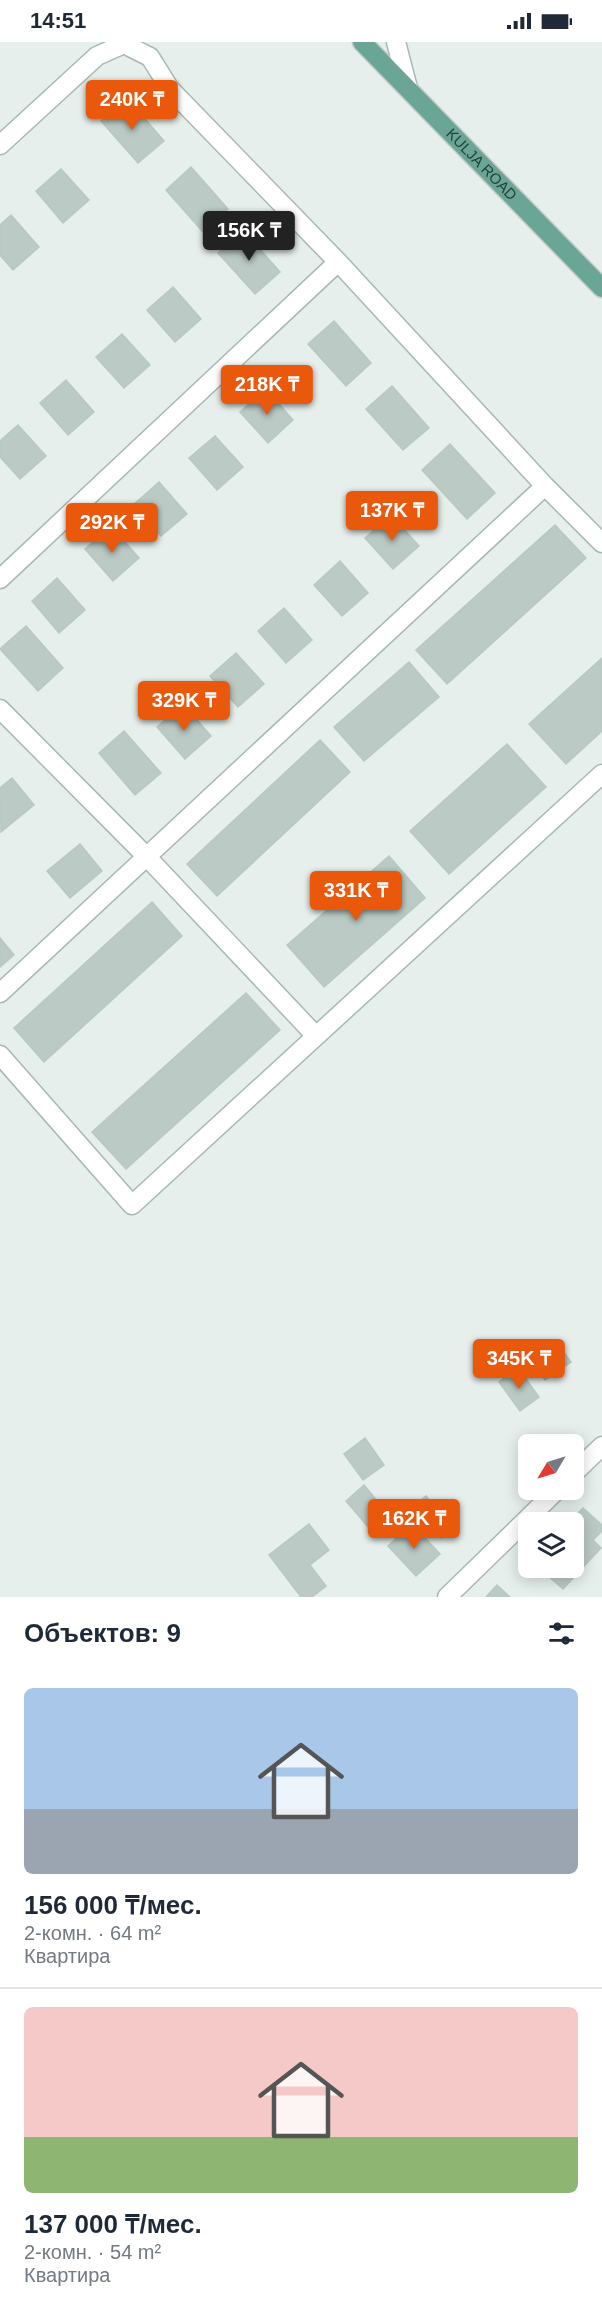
<!DOCTYPE html>
<html lang="ru">
<head>
<meta charset="utf-8">
<style>
	body { margin:0; font-family:Helvetica,sans-serif; background:#f6f6f7; color:#1f2937; height:100vh; display:flex; flex-direction:column; font-size:22px; white-space:nowrap }
	* { box-sizing:border-box; margin:0 }
	p { font-size:20px; color:#747a83 }
	.icon { flex:none; width:33px; height:33px; fill:none; stroke:currentColor; stroke-width:2; stroke-linecap:round; stroke-linejoin:round }
	.map { position:relative; height:1555px; overflow:hidden }
	.drawer { display:flex; flex-direction:column; background:#fff; flex:1 }
	.drawer>* { flex:none }
	.needle { width:39px; rotate:232deg }
	.buttons { position:absolute; left:518px; top:1392px; display:grid; gap:12px }
	.buttons a { display:grid; place-items:center; width:66px; height:66px; border-radius:9px; background:#fff; box-shadow:0 3px 15px #0003; font-size:30px }
	.price { position:absolute; translate:-50% -51px; padding:0 14px; border-radius:6px; background:#ea580c; color:#fff; font-size:20px; line-height:39px; filter:drop-shadow(0 2px 3px #0008) }
	.price::after { content:''; position:absolute; left:50%; top:36px; width:18px; height:14px; margin-left:-9px; background:inherit; clip-path:polygon(0 0,100% 0,50% 100%) }
	.price.on { background:#222; color:#fff }
	ul { padding:0; list-style:none }
	li { display:grid; align-content:center; gap:12px; height:318px; padding:0 24px }
	li+li { border-top:2px solid #e0e1e3 }
	li span { display:grid; place-items:center; height:186px; border-radius:9px; color:#555 }
	li>.icon { margin-inline-start:auto }
	span .icon { width:108px; height:108px; fill:#fffc; stroke-width:1 }
	li b { font-size:26px }
	h2 { display:flex; justify-content:space-between; align-items:center; height:72px; padding:0 24px; font-size:26px }
	.status { display:flex; justify-content:space-between; align-items:center; height:42px; padding:0 30px; background:#fff; direction:ltr }
	.status svg { height:16px; fill:currentColor }
	.map>svg:first-child { display:block }
	.building { fill:#bbcac4; stroke:#b8c9c2; stroke-width:1.5 }
	.lines { fill:none; stroke-linecap:round; stroke-linejoin:round }
	.minor-casing { stroke:#a8b8b2; stroke-width:21 }
	.major-casing { stroke:#c2cac8; stroke-width:21 }
	.minor { stroke:#fff; stroke-width:18 }
	.major { stroke:#6aa596; stroke-width:18 }
	.labels { text-anchor:middle; stroke-width:4.5; stroke-linejoin:round; paint-order:stroke }
	.street-label { font-size:15px; fill:#24423a; stroke:#f7fbf9 }
</style>
</head>
<body>
<div class="status"><b>14:51</b><svg viewBox="0 0 49 12"><path d="M0 12V9h3v3zM5 12V6h3v6zM10 12V3h3v9zM15 12V0h3v12zM26 1h20v11H26zM47 4h2v5h-2z"/></svg></div>
<div class="map">
<svg width="602" height="1555" viewBox="0 0 602 1555">
	<rect width="100%" height="100%" fill="#e6efeb"/>
	<!-- building -->
	<path class="building" d="M127 56 164 99 138 121 101 79Z
		M191 125 228 167 203 190 166 148Z
		M61 127 89 158 63 181 36 149Z
		M11 173 39 205 13 228 0 213V183Z
		M243 188 280 230 255 252 218 211Z
		M173 245 201 277 175 300 147 268Z
		M334 279 371 321 346 344 308 302Z
		M122 292 150 323 124 346 96 315Z
		M66 338 94 370 68 393 40 361Z
		M392 344 429 386 403 408 366 367Z
		M266 347 293 378 268 401 240 370Z
		M18 383 46 414 20 437 0 415V399Z
		M215 394 243 425 217 448 189 416Z
		M450 402 495 451 467 477 422 428Z
		M159 440 187 472 161 494 133 463Z
		M391 473 419 504 393 527 365 496Z
		M555 483 586 516 447 642 416 608Z
		M111 484 139 516 113 539 85 507Z
		M340 519 368 551 342 574 314 543Z
		M57 536 85 568 59 591 32 559Z
		M284 566 312 598 286 621 258 589Z
		M26 584 63 626 38 649 0 607Z
		M236 611 264 642 238 665 210 634Z
		M602 616V689L566 722 529 682Z
		M409 620 439 655 364 719 334 685Z
		M183 662 211 694 185 717 157 685Z
		M124 689 161 731 135 753 99 711Z
		M320 698 350 730 217 854 187 822Z
		M507 702 546 745 449 832 410 789Z
		M12 736 34 763 1 790 0 746Z
		M80 802 102 829 70 856 47 829Z
		M389 814 425 856 324 945 287 903Z
		M152 860 182 894 44 1020 14 986Z
		M0 896 14 913 0 925Z
		M246 951 280 988 126 1127 92 1090Z
		M548 1304 556 1315 563 1309 571 1320 545 1338 530 1316Z
		M518 1326 539 1355 520 1369 499 1340Z
		M365 1396 384 1423 363 1438 344 1412Z
		M364 1443 387 1471 369 1486 346 1459Z
		M426 1454 453 1486 441 1496 414 1464Z
		M583 1466 602 1483V1489L593 1498 601 1506 563 1547 539 1526H573V1480H569Z
		M309 1482 329 1508 310 1523 326 1544 312 1555H301L269 1513Z
		M412 1482 440 1512 416 1534 388 1504Z
		M497 1543 510 1555H486Z"/>
	<g class="lines">
		<!-- minor casing -->
		<g class="minor-casing">
			<path id="minor" d="M396 0 408 46
				M0 103 97 14 124 2 150 15 170 47 340 222 545 444
				M0 537 338 220
				M0 667 146 814 316 994
				M0 951 545 444 602 501
				M0 1013 132 1163 602 732
				M573 1432 602 1404
				M447 1555 557 1448"/>
		</g>
		<!-- major casing -->
		<g class="major-casing">
			<g id="major">
				<path id="s1" d="M362 0 602 246"/>
			</g>
		</g>
		<!-- minor -->
		<use href="#minor" class="minor"/>
		<!-- major -->
		<use href="#major" class="major"/>
	</g>
	<g class="labels">
		<!-- street labels -->
		<g class="street-label">
			<text dy="5" stroke="none"><textPath href="#s1" startOffset="171">KULJA ROAD</textPath></text>
		</g>
	</g>
</svg>
<div class="buttons">
<a><svg class="needle" viewBox="-14 -14 28 28"><path d="M0-13l5 13h-10z" fill="#e53935"/><path d="M0 13l5-13h-10z" fill="#747a83"/></svg></a>
<a><svg class="icon" aria-label="layers" viewBox="0 0 24 24"><path d="M12 4l9 5-9 5-9-5zM3 14l9 5 9-5"/></svg></a>
</div>
<b class="price" style="left:132px;top:89px">240K ₸</b>
<b class="price on" style="left:249px;top:220px">156K ₸</b>
<b class="price" style="left:267px;top:374px">218K ₸</b>
<b class="price" style="left:392px;top:500px">137K ₸</b>
<b class="price" style="left:112px;top:512px">292K ₸</b>
<b class="price" style="left:184px;top:690px">329K ₸</b>
<b class="price" style="left:356px;top:880px">331K ₸</b>
<b class="price" style="left:519px;top:1348px">345K ₸</b>
<b class="price" style="left:414px;top:1508px">162K ₸</b>
</div>
<section class="drawer">
<h2>Объектов: 9<svg class="icon" aria-label="filters" viewBox="0 0 24 24"><path d="M4 7h16M4 17h16"/><circle cx="9" cy="7" r="2"/><circle cx="15" cy="17" r="2"/></svg></h2>
<ul>
<li><span style="background:linear-gradient(#a9c7e8 65%,#9aa5b1 0)"><svg class="icon" aria-label="home" viewBox="0 0 24 24"><path d="M3 11l9-7 9 7M6 9v11h12V9"/></svg></span><div><b>156 000 ₸/мес.</b><p>2-комн. · 64 m²</p><p>Квартира</p></div></li>
<li><span style="background:linear-gradient(#f6c9c9 70%,#8fb573 0)"><svg class="icon" aria-label="home" viewBox="0 0 24 24"><path d="M3 11l9-7 9 7M6 9v11h12V9"/></svg></span><div><b>137 000 ₸/мес.</b><p>2-комн. · 54 m²</p><p>Квартира</p></div></li>
</ul>
</section>
</body>
</html>
